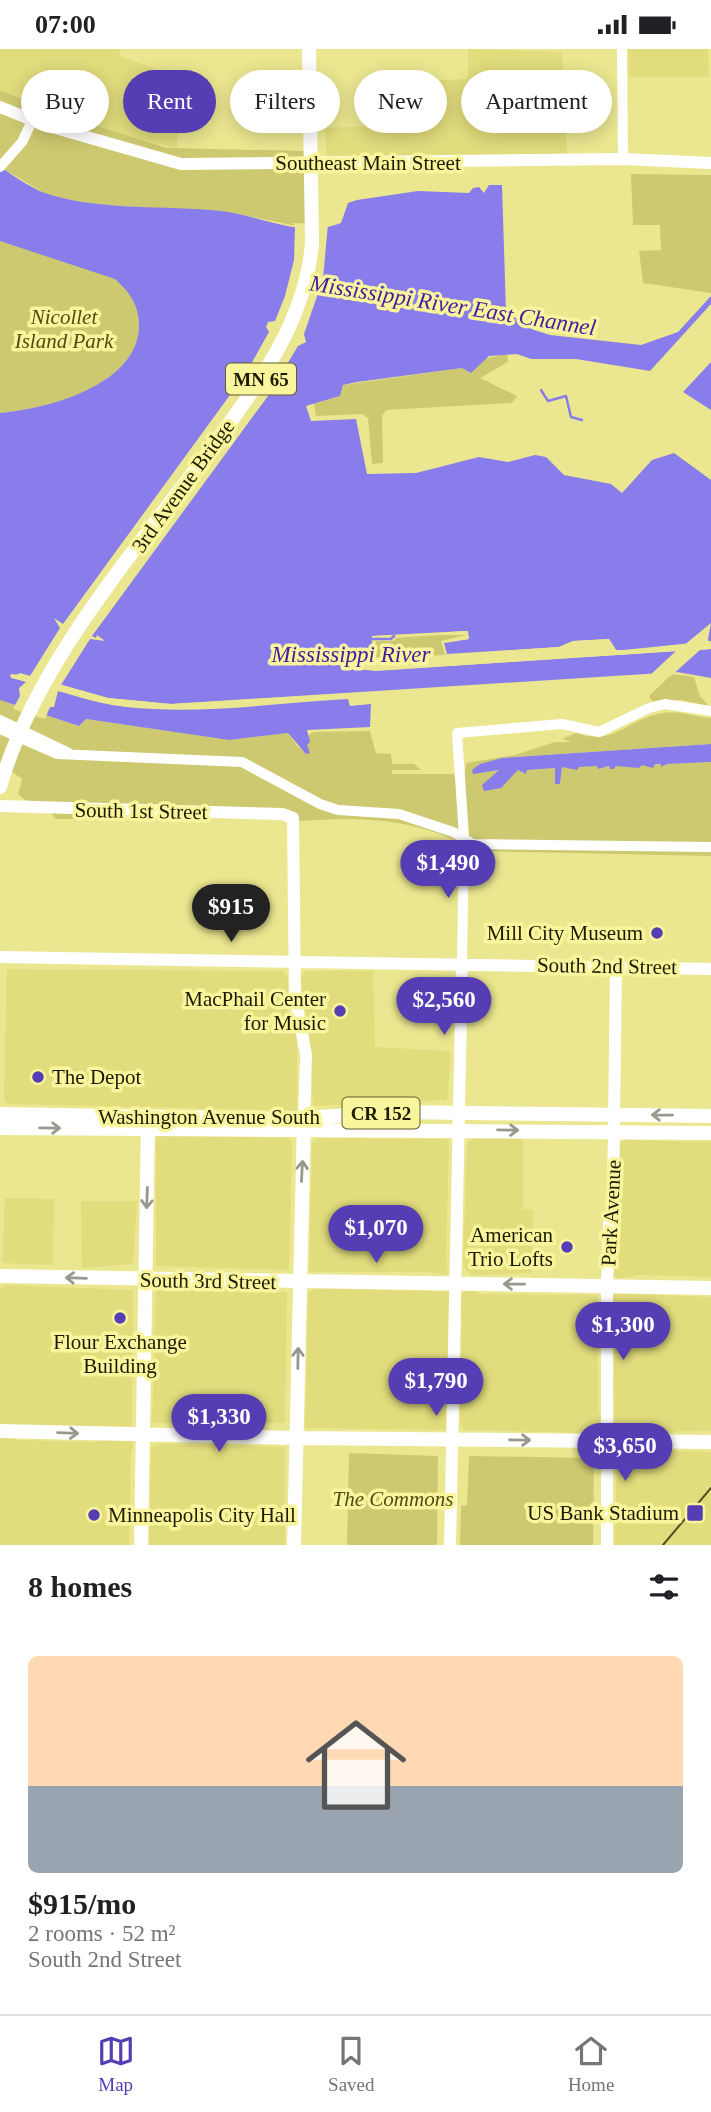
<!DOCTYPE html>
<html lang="en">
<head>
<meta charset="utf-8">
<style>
	body { margin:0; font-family:Georgia,serif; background:#f6f6f6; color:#202124; height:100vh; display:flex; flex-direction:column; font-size:26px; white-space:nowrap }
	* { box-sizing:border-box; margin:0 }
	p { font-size:23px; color:#757577 }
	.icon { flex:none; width:38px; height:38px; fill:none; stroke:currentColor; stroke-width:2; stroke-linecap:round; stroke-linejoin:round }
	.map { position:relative; height:1496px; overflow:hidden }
	.panel { display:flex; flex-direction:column; background:#fff; flex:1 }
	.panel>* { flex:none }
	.top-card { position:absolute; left:21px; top:21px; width:670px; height:63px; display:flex; gap:14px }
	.price { position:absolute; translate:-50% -60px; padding:0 16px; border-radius:24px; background:#553db4; color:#fff; font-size:23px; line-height:46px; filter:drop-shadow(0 2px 4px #0008) }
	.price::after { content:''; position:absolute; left:50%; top:42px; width:21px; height:16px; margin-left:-10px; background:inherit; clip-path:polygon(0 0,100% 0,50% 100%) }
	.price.active { background:#222; color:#fff }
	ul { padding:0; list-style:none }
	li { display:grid; align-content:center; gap:14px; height:371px; padding:0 28px }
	li span { display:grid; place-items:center; height:217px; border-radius:10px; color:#555 }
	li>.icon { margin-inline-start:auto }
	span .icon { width:126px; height:126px; fill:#fffc; stroke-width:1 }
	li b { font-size:30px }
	h2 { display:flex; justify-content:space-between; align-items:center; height:84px; padding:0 28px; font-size:30px }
	.chip { padding:0 24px; border-radius:32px; background:#fff; box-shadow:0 4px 18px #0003; font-size:24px; line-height:63px }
	.chip.active { background:#553db4; color:#fff }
	.status { display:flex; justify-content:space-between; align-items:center; height:49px; padding:0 35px; background:#fff; direction:ltr }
	.status svg { height:19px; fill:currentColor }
	.tabs { display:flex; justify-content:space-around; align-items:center; height:98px; border-top:2px solid #e0e0e0; background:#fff; font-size:19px; color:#757577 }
	.tabs a { display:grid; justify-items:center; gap:4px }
	.tabs .active { color:#553db4 }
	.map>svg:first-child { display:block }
	.built { fill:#e1dc7c }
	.green { fill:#cdc970 }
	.water { fill:#897deb }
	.pier { fill:#ebe790; fill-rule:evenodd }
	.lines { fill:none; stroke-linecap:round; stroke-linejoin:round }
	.stream { stroke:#897deb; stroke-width:2.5 }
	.minor { stroke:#fff; stroke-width:10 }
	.tertiary { stroke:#fff; stroke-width:12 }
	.secondary { stroke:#fff; stroke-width:14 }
	.primary { stroke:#fff; stroke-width:14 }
	.tram { stroke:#4f4c24; stroke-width:2 }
	.oneway { stroke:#99988d }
	.poi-dot { fill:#553db4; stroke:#f9f59d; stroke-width:2.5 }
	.labels { text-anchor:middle; stroke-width:7; stroke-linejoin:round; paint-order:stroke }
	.shield { fill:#f9f59d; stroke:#5f5c30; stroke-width:2 }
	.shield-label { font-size:19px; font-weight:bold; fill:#1d1b02 }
	.street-label { font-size:21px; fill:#1d1b02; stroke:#f9f59d }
	.park-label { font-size:21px; font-style:italic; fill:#4f4c13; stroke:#f9f59d }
	.poi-label { font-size:21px; fill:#1d1b02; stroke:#f9f59d; text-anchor:end }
	.water-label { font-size:23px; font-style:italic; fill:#421d9e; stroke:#f9f59d }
</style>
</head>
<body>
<div class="status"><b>07:00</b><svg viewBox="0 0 49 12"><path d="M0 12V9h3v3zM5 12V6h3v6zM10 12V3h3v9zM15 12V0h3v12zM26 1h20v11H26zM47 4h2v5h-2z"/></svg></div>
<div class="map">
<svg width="711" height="1496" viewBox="0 0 711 1496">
	<rect width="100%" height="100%" fill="#ebe790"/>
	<!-- built -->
	<path class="built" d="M0 0H121L119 7 182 29 177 100 126 86 6 45 0 41Z
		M468 0 562 3 567 107H327L325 79 392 76 389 34 468 30Z
		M628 0H708L709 28H629Z
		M7 920 283 922 288 929V967L297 986V1063L278 1066 266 1061 9 1055 4 1050Z
		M306 922H373L375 998 451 1002 447 1051 313 1057 310 990 300 928Z
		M160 1086 289 1089 292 1093 289 1218 286 1221 156 1217V1090Z
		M475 1088 523 1090V1160H533L532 1224 471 1226 463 1217 467 1094Z
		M317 1089 446 1090 449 1094 446 1203 448 1226 429 1223H309L312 1094Z
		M624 1091 711 1093V1228L638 1226 621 1230 614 1227 617 1098Z
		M5 1149 54 1150 53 1216 2 1214Z
		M81 1152H137L133 1215 82 1219Z
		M5 1236 133 1241 132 1377 0 1376V1240Z
		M322 1239 449 1243 446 1381 305 1379 308 1245 312 1240Z
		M156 1240 287 1243 285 1374H152Z
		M471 1241 480 1245 597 1246 598 1358 601 1369 598 1382 583 1384 464 1381 460 1372 462 1270 459 1262 461 1244Z
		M613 1244 711 1248V1382L615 1383Z
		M10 1385 17 1391 98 1393 107 1388 130 1390 134 1396 131 1405 129 1496H0V1386Z
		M156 1395 285 1398V1496H149L151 1399Z
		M624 1401 711 1403V1496H615L617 1406Z"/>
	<!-- green -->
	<path class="green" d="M0 41 47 61 167 99 307 102 306 179 238 165 93 155 48 146 0 118Z
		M631 125 711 126V244L643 234 639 202 661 201 660 176H633Z
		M0 192C27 200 97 217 117 231 130 241 138 256 139 272 143 334 49 361 0 364Z
		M507 305 508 313 480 329 517 347 512 354 386 361 382 367 383 414 372 415 368 369 362 365 316 367 314 355 340 347 343 336 462 319 471 324 483 310Z
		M440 583 470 585 446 606 421 607 420 603 372 609V592H393L400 585Z
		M672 625 694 628 700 647 709 657 682 651 652 652 649 647Z
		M0 651 79 677 86 670 229 691 288 684 299 699 306 696 307 688 313 683 370 682 376 704 391 705 392 715H414L421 721H392V725H465L466 714 515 706 555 693H572L562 690 576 684C615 698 628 669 663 664 680 661 694 668 711 669V695L502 709 473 724 500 721 484 742 501 738 518 721 526 725 527 721 555 719 560 735 562 718 597 717 598 720 610 717 614 720 616 717 661 715 662 718 666 715 711 713V807L477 802C415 769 369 768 300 772L287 760 71 755 79 770H56L42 753 25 751 18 745 22 730 0 714Z
		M349 1404 438 1407 437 1496H347Z
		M469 1407 594 1409 593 1496H460L461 1457 467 1456Z"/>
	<!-- water -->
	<path class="water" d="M0 118C16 128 33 141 51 146 107 162 164 156 221 162 260 166 301 190 341 174L348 154 357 151 418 142 469 144 473 139 479 138 484 144 489 136H502L506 263 534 281 550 286 641 296 678 283 711 247V255L650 322 576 310H531L517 305 489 307 471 324 462 319 357 333 343 336 340 347 306 357 311 372 356 370 367 425 416 424 479 408 508 413 535 406 546 408 564 426 611 435 622 444 652 411 674 404 711 431V592L624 601H616L609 590 573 592 559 598 446 606 444 594 469 590 465 582 373 587 372 609 348 607 347 619 385 621 711 600V629L677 623 171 655 108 649 20 624 11 629C50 637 87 654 127 658 200 666 275 654 348 650L350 657 371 655 370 678 307 681 310 693 307 696 310 704 306 705 288 684 229 691 86 670 79 677 0 651V364C47 360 139 336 139 276 139 257 130 243 115 230L0 192Z
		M711 313V361L683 343Z
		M711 695V713L667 715 661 718V715H655L653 719 642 716 639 719 616 717 614 720H610L609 717 598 720 597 717 579 718 577 721 562 718 560 735H555V719L527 721 526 725 518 721 501 739 484 742 482 736 499 721 473 725 472 721 480 715 502 709Z"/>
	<!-- pier -->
	<path class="pier" d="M292 174 328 175 323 230 304 285 306 293 298 297 268 347 92 587 96 589 97 586 105 592 90 590 61 636 108 649 171 655 371 643 372 647 182 660 126 658 58 642 54 658H50L45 670 13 660 20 647 19 639 26 633 10 628 11 625 30 627 60 579 54 569 63 575 246 324 269 283 266 278 268 273 275 272 285 247 294 211 295 177Z
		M711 574 708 590 711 600 700 601 671 627 648 628 676 602 376 622 347 619 348 607 372 609V587L468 582 469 590 444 594 447 605 559 598 573 592 609 590 616 601H625L683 597ZM440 586H466L441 592 446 609 559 601 573 595 608 593 613 603 376 618 350 616 351 611H375L376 590Z"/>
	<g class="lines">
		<!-- stream -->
		<path class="stream" d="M541 341 548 352 566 347 571 368 582 371
			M372 590H391L394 587"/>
		<!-- minor -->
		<path class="minor" d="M622 0 623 110
			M0 118 22 93 32 72
			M0 671 69 704
			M0 680 57 705 242 713 320 755 338 761 399 765 453 783 473 795 711 798
			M462 914 464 788 457 684 562 675 599 683 649 659 665 655 711 662"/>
		<!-- tertiary -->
		<path class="tertiary" d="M0 58 45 76 181 115 623 110 711 114
			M0 757 282 765 293 769 295 948 306 1006 304 1070
			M0 908 711 920
			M450 1496 462 914
			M607 1496V1237L609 1174 613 1153 616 917"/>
		<!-- secondary -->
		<path class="secondary" d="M0 1227 711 1239
			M0 1382 296 1389 711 1393
			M141 1496 148 1071
			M294 1496 304 1071"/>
		<!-- primary -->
		<path class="primary" d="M0 738C35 615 135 503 210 401 256 337 305 276 312 194L309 0
			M0 1065 290 1070 393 1063 711 1067
			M0 1079 711 1084"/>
		<!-- tram -->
		<path class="tram" d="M663 1496 711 1439"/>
	</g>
	<!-- one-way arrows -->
	<defs><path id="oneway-shaft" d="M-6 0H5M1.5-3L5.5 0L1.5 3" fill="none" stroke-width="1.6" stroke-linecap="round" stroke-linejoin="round" transform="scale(1.75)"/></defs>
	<g class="oneway">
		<use href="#oneway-shaft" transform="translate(662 1066) rotate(-179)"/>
		<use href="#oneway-shaft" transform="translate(50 1079) rotate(1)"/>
		<use href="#oneway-shaft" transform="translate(508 1081) rotate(1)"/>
		<use href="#oneway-shaft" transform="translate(302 1122) rotate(-87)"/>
		<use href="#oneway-shaft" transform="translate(147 1149) rotate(92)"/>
		<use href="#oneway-shaft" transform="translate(76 1229) rotate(-178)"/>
		<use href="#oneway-shaft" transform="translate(514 1235) rotate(-179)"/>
		<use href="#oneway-shaft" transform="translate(298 1309) rotate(-89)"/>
		<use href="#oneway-shaft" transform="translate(68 1384) rotate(2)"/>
		<use href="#oneway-shaft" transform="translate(520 1391) rotate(1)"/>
	</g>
	<!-- markers -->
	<g class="poi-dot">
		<circle cx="657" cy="884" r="7"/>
		<circle cx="340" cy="962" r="7"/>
		<circle cx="38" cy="1028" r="7"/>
		<circle cx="567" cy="1198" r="7"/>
		<circle cx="120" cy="1269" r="7"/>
		<rect x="686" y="1455" width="18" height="18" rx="3.5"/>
		<circle cx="94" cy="1466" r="7"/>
	</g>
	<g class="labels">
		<!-- shield labels -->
		<g class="shield">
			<rect x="226" y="314.5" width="70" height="31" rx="5"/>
			<rect x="342.5" y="1048.5" width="77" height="31" rx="5"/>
		</g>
		<g class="shield-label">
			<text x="261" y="337">MN 65</text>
			<text x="381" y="1071">CR 152</text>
		</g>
		<!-- street labels -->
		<g class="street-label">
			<text x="368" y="121">Southeast Main Street</text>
			<text transform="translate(183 437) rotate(-54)" y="7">3rd Avenue Bridge</text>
			<text transform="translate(141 762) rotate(1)" y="7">South 1st Street</text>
			<text transform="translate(607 917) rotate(1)" y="7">South 2nd Street</text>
			<text x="209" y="1075">Washington Avenue South</text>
			<text transform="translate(611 1164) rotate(-87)" y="7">Park Avenue</text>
			<text transform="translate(208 1232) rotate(1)" y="7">South 3rd Street</text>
		</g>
		<!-- park labels -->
		<g class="park-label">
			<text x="64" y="275">Nicollet<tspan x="64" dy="24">Island Park</tspan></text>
			<text x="393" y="1457">The Commons</text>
		</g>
		<!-- poi labels -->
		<g class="poi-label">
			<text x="643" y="891">Mill City Museum</text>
			<text x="326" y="957">MacPhail Center<tspan x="326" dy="24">for Music</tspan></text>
			<text x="52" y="1035" text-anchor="start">The Depot</text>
			<text x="553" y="1193">American<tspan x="553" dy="24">Trio Lofts</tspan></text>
			<text x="120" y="1300" text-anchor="middle">Flour Exchange<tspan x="120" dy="24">Building</tspan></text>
			<text x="679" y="1471">US Bank Stadium</text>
			<text x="108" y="1473" text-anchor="start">Minneapolis City Hall</text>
		</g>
		<!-- water labels -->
		<g class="water-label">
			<text transform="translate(453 256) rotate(9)" y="8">Mississippi River East Channel</text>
			<text x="351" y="613">Mississippi River</text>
		</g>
	</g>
</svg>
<b class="price" style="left:448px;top:851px">$1,490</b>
<b class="price active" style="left:231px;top:895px">$915</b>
<b class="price" style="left:444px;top:988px">$2,560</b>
<b class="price" style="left:376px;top:1216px">$1,070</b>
<b class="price" style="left:623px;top:1313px">$1,300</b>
<b class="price" style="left:436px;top:1369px">$1,790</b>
<b class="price" style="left:219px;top:1405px">$1,330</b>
<b class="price" style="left:625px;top:1434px">$3,650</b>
<div class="top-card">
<a class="chip">Buy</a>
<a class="chip active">Rent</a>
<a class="chip">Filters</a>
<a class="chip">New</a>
<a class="chip">Apartment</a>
</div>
</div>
<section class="panel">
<h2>8 homes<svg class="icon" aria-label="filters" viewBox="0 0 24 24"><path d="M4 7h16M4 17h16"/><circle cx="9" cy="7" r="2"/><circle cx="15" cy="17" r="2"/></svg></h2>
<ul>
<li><span style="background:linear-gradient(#ffd9b3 60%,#9aa5b1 0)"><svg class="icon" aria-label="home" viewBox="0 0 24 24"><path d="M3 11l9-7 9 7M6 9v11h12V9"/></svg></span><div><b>$915/mo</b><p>2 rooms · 52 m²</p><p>South 2nd Street</p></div></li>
</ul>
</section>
<nav class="tabs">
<a class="active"><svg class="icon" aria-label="map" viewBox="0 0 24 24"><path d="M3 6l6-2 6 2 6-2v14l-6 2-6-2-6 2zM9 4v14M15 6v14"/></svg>Map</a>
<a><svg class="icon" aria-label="saved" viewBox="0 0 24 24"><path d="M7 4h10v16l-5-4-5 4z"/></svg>Saved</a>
<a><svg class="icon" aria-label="home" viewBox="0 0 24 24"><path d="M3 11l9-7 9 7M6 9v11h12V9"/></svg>Home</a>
</nav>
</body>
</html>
